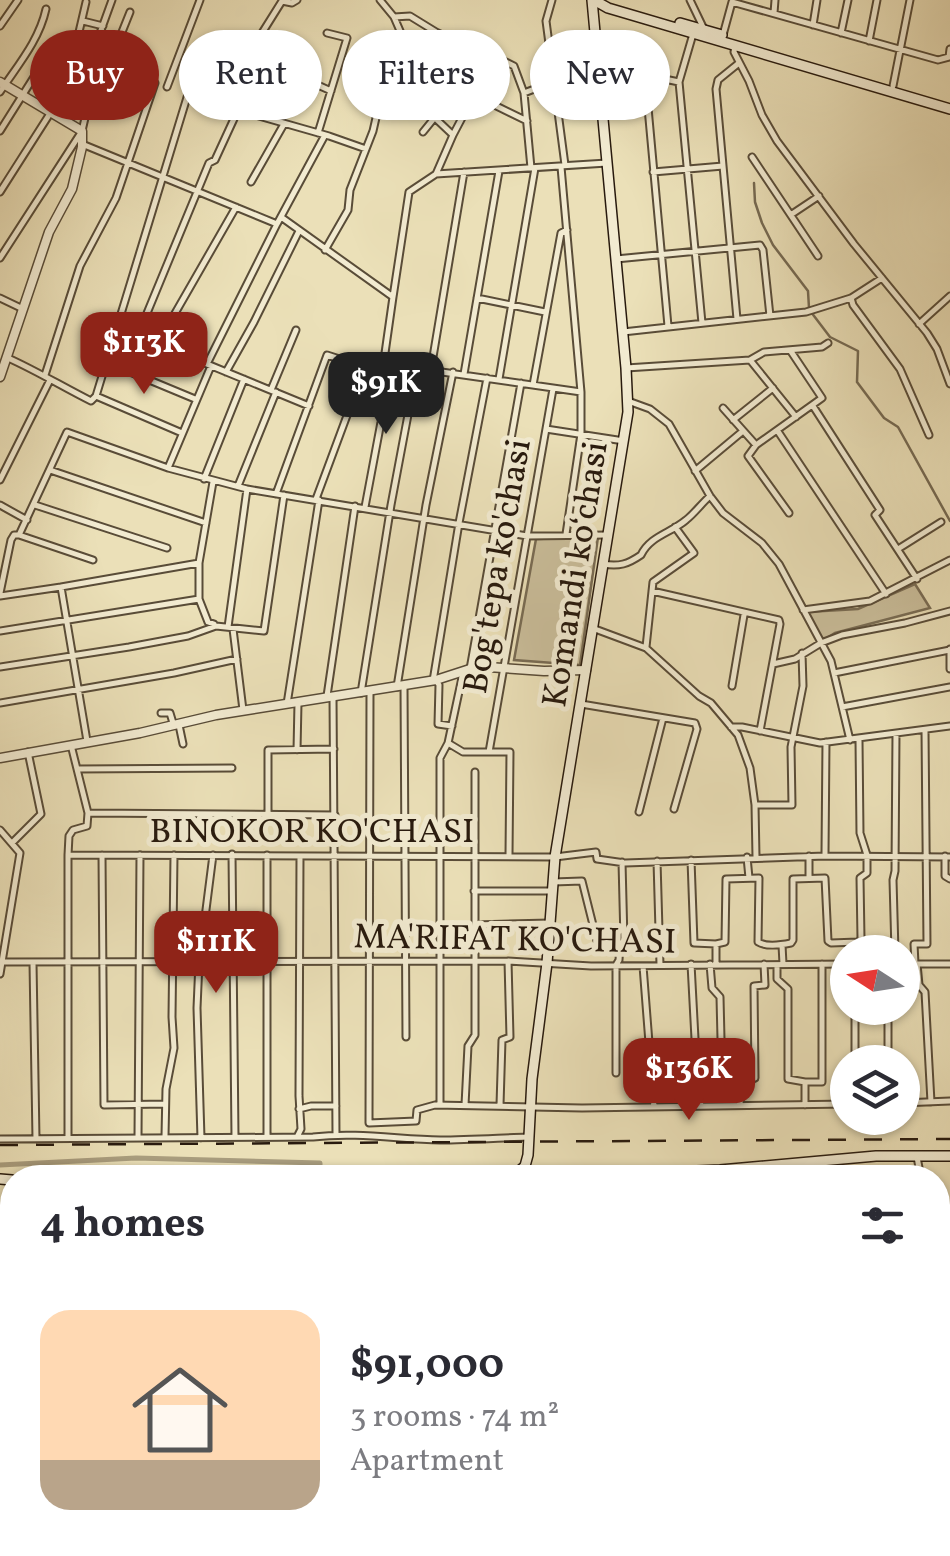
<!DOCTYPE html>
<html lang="en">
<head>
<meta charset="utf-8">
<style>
	body { margin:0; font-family:Vollkorn,serif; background:#f7f7f7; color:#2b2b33; height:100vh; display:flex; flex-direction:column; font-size:38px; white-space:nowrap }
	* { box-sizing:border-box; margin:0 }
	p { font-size:32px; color:#7c7c81 }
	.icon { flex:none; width:55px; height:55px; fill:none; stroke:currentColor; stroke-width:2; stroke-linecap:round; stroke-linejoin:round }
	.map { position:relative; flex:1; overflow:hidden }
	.sheet { position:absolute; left:0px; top:1165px; width:950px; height:392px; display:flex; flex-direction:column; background:#fff; border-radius:40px 40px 0 0; box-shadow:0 2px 8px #0004 }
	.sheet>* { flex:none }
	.guide { position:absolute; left:30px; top:30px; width:890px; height:90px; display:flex; gap:20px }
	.needle { width:65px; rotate:282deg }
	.tools { position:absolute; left:830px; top:935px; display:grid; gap:20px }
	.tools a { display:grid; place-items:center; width:90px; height:90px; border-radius:50%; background:#fff; box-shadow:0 2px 8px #0004; font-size:50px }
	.price { position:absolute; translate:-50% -85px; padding:0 22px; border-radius:20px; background:#8f2418; color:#fff; font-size:32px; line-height:65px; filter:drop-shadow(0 2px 5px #0008) }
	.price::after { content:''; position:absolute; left:50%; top:60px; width:30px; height:22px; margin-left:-15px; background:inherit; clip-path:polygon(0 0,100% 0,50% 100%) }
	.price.active { background:#222; color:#fff }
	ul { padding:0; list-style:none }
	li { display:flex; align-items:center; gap:30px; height:250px; padding:0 40px }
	li span { display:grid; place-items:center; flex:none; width:280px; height:200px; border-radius:30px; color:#555 }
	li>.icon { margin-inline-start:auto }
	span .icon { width:120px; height:120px; fill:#fffc; stroke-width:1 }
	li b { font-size:42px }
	h2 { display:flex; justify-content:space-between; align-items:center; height:120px; padding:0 40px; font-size:42px }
	.tag { padding:0 35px; border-radius:45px; background:#fff; box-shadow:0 2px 8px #0004; font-size:35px; line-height:90px }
	.tag.active { background:#8f2418; color:#fff }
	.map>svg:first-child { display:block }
	.green { fill:#cabe9b; stroke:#796c54; stroke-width:2.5 }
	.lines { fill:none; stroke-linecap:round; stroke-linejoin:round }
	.stream { stroke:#756951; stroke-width:2.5 }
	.canal { stroke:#a99d7e; stroke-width:5 }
	.minor-casing { stroke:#594c38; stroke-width:9 }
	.tertiary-casing { stroke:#594c38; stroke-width:11 }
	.secondary-casing { stroke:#281a0e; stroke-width:12 }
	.minor { stroke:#f2ebd1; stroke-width:5 }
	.tertiary { stroke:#f2ebd1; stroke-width:8 }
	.secondary { stroke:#f2ebd1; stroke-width:9 }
	.rail { stroke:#281a0e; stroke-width:2.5; stroke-dasharray:18 18; stroke-linecap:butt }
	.labels { text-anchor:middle; stroke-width:10; stroke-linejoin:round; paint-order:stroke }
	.street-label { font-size:35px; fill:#281a0e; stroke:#f2ebd1 }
</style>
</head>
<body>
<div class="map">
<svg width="950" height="1556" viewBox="0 0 950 1556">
	<rect width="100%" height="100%" fill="#ebe0b8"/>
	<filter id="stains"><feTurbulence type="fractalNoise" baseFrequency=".002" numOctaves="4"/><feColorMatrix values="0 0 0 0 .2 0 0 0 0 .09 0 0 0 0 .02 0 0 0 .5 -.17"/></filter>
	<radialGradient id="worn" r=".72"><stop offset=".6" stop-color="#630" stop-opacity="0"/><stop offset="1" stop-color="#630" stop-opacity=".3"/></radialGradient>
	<!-- green -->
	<path class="green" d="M598 537 580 665 514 660 536 539Z
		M915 584 930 608 835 633 822 641 807 612 858 609Z"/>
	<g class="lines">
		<!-- stream -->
		<path class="stream" d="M754 183 755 202 762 223 773 245 808 291 809 308
			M811 312 830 337 858 351 857 382 884 418 898 427 950 521"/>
		<!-- canal -->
		<path class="canal" d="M0 1165 136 1158 320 1163V1178
			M215 1556 220 1545"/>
		<!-- minor casing -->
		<g class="minor-casing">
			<path id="minor" d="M552 0 546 21 565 165
				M690 0 703 27
				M282 1 292 3 297 0
				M732 2 938 60 949 57 950 49
				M774 13 775 0
				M394 17 410 16 436 32 451 39 478 46 487 53 514 66 524 93 531 168
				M83 21 103 26
				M813 25 817 0
				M0 26 18 0
				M841 33 848 0
				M693 34 679 82 702 323
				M723 35 732 2
				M869 41 877 0
				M735 45 734 52 749 81 762 115 777 141 854 244 927 333 937 349 950 384
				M598 60 645 75 679 82
				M87 69 112 0
				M287 71 331 91
				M645 75 668 326
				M92 79 102 82 130 12
				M556 83 597 79
				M893 86 910 0
				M167 87 200 0
				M0 92C17 66 39 41 46 9
				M524 93 555 81
				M238 110 329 136 366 149
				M435 118 453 135
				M0 131 44 61
				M423 132 487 53
				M318 133 347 38 327 33
				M82 144 277 224
				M752 157 818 256
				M561 167 581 392V434L566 534
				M653 172 723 166
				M436 174 453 135 474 95 527 121
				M251 182 284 124
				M0 192 79 68
				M792 214 819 196
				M281 217 393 297 385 353 386 364 381 422 365 507
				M325 250 348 210 350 190 373 131 378 109 407 47 394 17 380 0
				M0 258 82 131 93 83 87 69 79 68 72 62 86 2
				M616 259 760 245 763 250 770 316
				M393 297 409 192 436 174 607 163
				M0 298 23 309
				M477 298 545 312
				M851 298 853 305 900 369 929 435
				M737 319 716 89 718 80 739 63
				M919 324 950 296
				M117 327 309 406
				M623 332 806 312 851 298 882 278
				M138 335 209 163 215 160 238 110 235 102 248 62H253L262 33 282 1
				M158 343 236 207
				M8 358C37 371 63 387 91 401L96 396 182 433
				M750 360 796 417
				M106 362 195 399
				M207 364 277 224 325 135
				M386 364 581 392
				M626 368 750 360 764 352 822 347 828 343
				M431 369 464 172
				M226 372 254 322 299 231
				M464 374 499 171
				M45 375 80 266 116 198 155 83
				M499 379 535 168
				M533 385 561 233 567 230
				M271 390 296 330
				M96 396 188 94 208 46
				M628 401 650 409 669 424 710 496 723 513 762 543 779 564 831 661 850 740
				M813 406 880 510 875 515 917 579
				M723 408 756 445
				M733 420 773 388
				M546 429 624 441
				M777 430 886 594
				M168 468 211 366
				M50 470 206 523
				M695 471 743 431
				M204 479 244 379
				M0 480 50 380
				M213 482 199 563V599L208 622 214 624
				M238 486 276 392
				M276 494 327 355 380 372 386 371
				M316 499 365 367
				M0 505 27 520
				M35 505 167 548
				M789 513 748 456 756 445 822 398 790 350
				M19 535 93 560
				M898 549 941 522
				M603 564C619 567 628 564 641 555 650 536 671 533 686 520 695 513 701 504 710 496
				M652 591 779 620 780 624 760 731
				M0 593 11 540 14 535H19L67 432 168 468 247 489 527 536 608 535
				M0 596 61 587
				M803 610 870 601 950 560
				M228 627 247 489
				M233 629 243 710
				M595 629 646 648 699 696 711 703 738 735 750 768 755 805 756 857
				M0 631 199 599
				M646 647 653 582 694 553 675 527
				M950 649V669
				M773 664 795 659 821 643 842 635 905 623 950 611
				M0 667 129 647 188 636 216 626 264 631 284 495
				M470 669 521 383
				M834 673 950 650
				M436 680 439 685 438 724 452 726
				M433 681 459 523 487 378
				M404 686 406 1037
				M732 686 744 615
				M397 687 426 505 453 372
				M370 691 369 1123 416 1121 417 1110 435 1105 582 1108 848 1104
				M361 693 391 505 417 367
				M327 696 355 506
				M333 697 336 1134
				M0 703 174 673 237 659
				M287 704 319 500
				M581 704 695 723 697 729 674 809
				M842 707 950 687
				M161 713H170L173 723
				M179 725 183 744
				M731 727H742L820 743 950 726
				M87 741 61 587 199 563
				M448 743 463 752H510L509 855
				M297 750 298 703
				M489 752 553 389
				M77 769 232 768
				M755 805H792L791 747 803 686 802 653
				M639 812 663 718
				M88 813 335 815
				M268 815V750L334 749
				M0 830 20 853 0 974
				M12 843 41 814 28 752
				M232 854 235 1136
				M825 854 826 742
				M68 855 555 857 596 852 597 859 625 863 825 856 950 857
				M102 855 104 1105 165 1104
				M267 855V1137
				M809 856V878
				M945 856V876L950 879
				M747 857 749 878
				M691 860 694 943 716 944 725 942 726 879 759 878 758 942C766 947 781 945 791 943L793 940V879L825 878 828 941 831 943 858 942 861 939 860 878 867 873V855L860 833 859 740
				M657 861 660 965
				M553 882 582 881 598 945 620 944
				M474 891H551
				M475 925 550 923
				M202 941 213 855
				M716 944V964
				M782 945 783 964
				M895 952 893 880 895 871 896 734
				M2 962 508 961 591 966 848 964
				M199 962 197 1008 201 1138
				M33 963 36 1139
				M691 964 698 1095 701 1105
				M710 964 712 988 720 997 722 1081 741 1084 755 1078 754 986 765 985 764 964
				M842 964V982L848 985
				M902 964H950
				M915 964 914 944H927L925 730
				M917 964 919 985 925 992 931 1102
				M777 965V979L788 989V1079L805 1082V1105
				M643 966 654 1107
				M855 1008V1062
				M888 1008V1062
				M616 1073V965L619 960 620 944 624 941 622 862
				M805 1082H822V964
				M902 1103 950 1101
				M440 1105V758L448 743 463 673
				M465 1105 468 1046 475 1035V772
				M500 1105 502 1040 510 1037 508 961
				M740 1105 741 1084
				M299 1109 311 1106H336
				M165 1136 166 1089 174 1048 172 1017 174 855
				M68 1137V855L69 836 73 830 87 826 88 813 71 745
				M138 1137 140 855
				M297 1137 301 1129 299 1096 300 856
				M0 1139 313 1137C356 1132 397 1139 440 1140 468 1140 498 1138 527 1137
				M917 1157 921 1178
				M938 1233 950 1232
				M938 1260 950 1322
				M939 1269 950 1268
				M938 1334 950 1332
				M938 1506 950 1505
				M650 1545 653 1556
				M688 1545 691 1556
				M723 1545 725 1556
				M758 1545 761 1556
				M792 1545 794 1556
				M825 1545 826 1556
				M861 1545 862 1556
				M358 1556 366 1545
				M407 1556 413 1545
				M441 1556 445 1545
				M476 1556 478 1545
				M523 1556 525 1545"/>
		</g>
		<!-- tertiary casing -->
		<g class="tertiary-casing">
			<path id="tertiary" d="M0 82 82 131V147L72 189 49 232 0 377
				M0 758 140 733 216 715 436 680 470 669 488 667 544 671 586 670
				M619 1545 623 1556"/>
		</g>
		<!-- secondary casing -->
		<g class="secondary-casing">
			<path id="secondary" d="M594 0 608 8 625 13 950 109
				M680 23 722 35
				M516 1174 525 1166 528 1155 532 1079 547 963 555 857 628 412 626 368 592 0
				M339 1178 541 1174
				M535 1178 720 1170 876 1156H950
				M0 1179 12 1180
				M306 1556 314 1545"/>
		</g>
		<!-- minor -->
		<use href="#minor" class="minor"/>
		<!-- tertiary -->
		<use href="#tertiary" class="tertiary"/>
		<!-- secondary -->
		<use href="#secondary" class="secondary"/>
		<!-- rail -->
		<path class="rail" d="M0 1145 950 1139"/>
	</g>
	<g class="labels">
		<!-- street labels -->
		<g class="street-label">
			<text transform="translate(496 566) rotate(-80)" y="12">Bog'tepa ko'chasi</text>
			<text transform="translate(574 574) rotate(-81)" y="12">Komandi ko‘chasi</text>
			<text x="312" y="842">BINOKOR KO'CHASI</text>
			<text transform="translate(515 938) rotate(1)" y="12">MA'RIFAT KO'CHASI</text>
		</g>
	</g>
	<rect width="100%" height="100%" filter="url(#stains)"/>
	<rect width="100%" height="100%" fill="url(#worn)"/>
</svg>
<div class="tools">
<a><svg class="needle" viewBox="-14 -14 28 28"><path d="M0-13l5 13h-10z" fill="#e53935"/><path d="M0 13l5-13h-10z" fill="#7c7c81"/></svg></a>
<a><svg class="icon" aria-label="layers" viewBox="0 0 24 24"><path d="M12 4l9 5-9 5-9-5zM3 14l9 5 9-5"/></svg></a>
</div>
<b class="price" style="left:144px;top:397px">$113K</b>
<b class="price active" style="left:386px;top:437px">$91K</b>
<b class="price" style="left:216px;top:996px">$111K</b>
<b class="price" style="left:689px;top:1123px">$136K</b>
<div class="guide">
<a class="tag active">Buy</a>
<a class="tag">Rent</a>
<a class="tag">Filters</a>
<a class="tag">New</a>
</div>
<section class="sheet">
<h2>4 homes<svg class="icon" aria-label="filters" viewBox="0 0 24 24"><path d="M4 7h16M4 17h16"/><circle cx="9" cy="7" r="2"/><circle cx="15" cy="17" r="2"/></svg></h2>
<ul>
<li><span style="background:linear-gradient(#ffd9b3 75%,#b9a48a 0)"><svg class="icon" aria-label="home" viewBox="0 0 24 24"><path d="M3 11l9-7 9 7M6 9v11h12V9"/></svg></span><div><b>$91,000</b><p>3 rooms · 74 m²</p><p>Apartment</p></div></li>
</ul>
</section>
</div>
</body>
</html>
